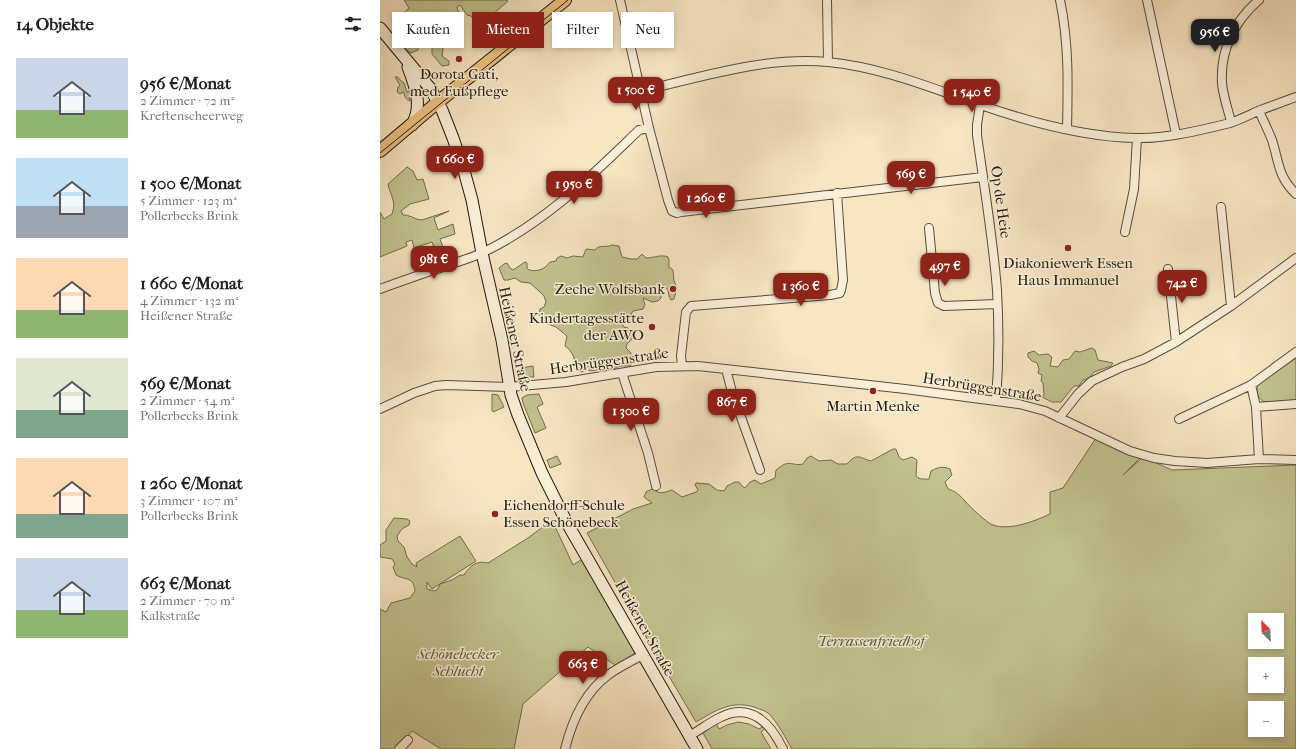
<!DOCTYPE html>
<html lang="de">
<head>
<meta charset="utf-8">
<style>
	body { margin:0; font-family:"IM FELL French Canon",serif; background:#f6f6f6; color:#222; height:100vh; display:flex; flex-direction:column; font-size:15px; white-space:nowrap }
	* { box-sizing:border-box; margin:0 }
	p { font-size:13px; color:#767676 }
	.icon { flex:none; width:22px; height:22px; fill:none; stroke:currentColor; stroke-width:2; stroke-linecap:round; stroke-linejoin:round }
	.map { position:relative; flex:1; overflow:hidden }
	.side { display:flex; flex-direction:column; background:#fff; width:380px }
	.side>* { flex:none }
	.guide { position:absolute; left:12px; top:12px; width:380px; height:36px; display:flex; gap:8px }
	.needle { width:26px; rotate:336deg }
	.controls { position:absolute; left:868px; top:613px; display:grid; gap:8px }
	.controls a { display:grid; place-items:center; width:36px; height:36px; border-radius:0px; background:#fff; box-shadow:0 2px 6px #0003; font-size:20px }
	.price { position:absolute; translate:-50% -34px; padding:0 9px; border-radius:8px; background:#8f2418; color:#fff; font-size:13px; line-height:26px; filter:drop-shadow(0 1px 2px #0008) }
	.price::after { content:''; position:absolute; left:50%; top:24px; width:12px; height:9px; margin-left:-6px; background:inherit; clip-path:polygon(0 0,100% 0,50% 100%) }
	.price.selected { background:#222; color:#fff }
	ul { padding:0; list-style:none }
	li { display:flex; align-items:center; gap:12px; height:100px; padding:0 16px }
	li span { display:grid; place-items:center; flex:none; width:112px; height:80px; border-radius:0px; color:#555 }
	li>.icon { margin-inline-start:auto }
	span .icon { width:48px; height:48px; fill:#fffc; stroke-width:1 }
	li b { font-size:17px }
	h2 { display:flex; justify-content:space-between; align-items:center; height:48px; padding:0 16px; font-size:17px }
	.tag { padding:0 14px; border-radius:0px; background:#fff; box-shadow:0 2px 6px #0003; font-size:14px; line-height:36px }
	.tag.selected { background:#8f2418; color:#fff }
	main { display:flex; flex:1; min-height:0 }
	.map>svg:first-child { display:block }
	.green { fill:#c2c390; stroke:#726e50; fill-rule:evenodd }
	.lines { fill:none; stroke-linecap:round; stroke-linejoin:round }
	.street-casing { stroke:#584d3d; stroke-width:10 }
	.secondary-casing { stroke:#231a10; stroke-width:13 }
	.primary-casing { stroke:#231a10; stroke-width:14 }
	.street { stroke:#faefd8; stroke-width:8 }
	.secondary { stroke:#faefd8; stroke-width:11 }
	.primary { stroke:#ecc382; stroke-width:12 }
	.tram { stroke:#231a10; stroke-width:1 }
	.poi-dot { fill:#8f2418; stroke:#faefd8; stroke-width:1.5 }
	.labels { text-anchor:middle; stroke-width:3; stroke-linejoin:round; paint-order:stroke }
	.poi-label { font-size:15px; fill:#231a10; stroke:#faefd8 }
	.street-label { font-size:15px; fill:#231a10; stroke:#faefd8 }
	.park-label { font-size:15px; font-style:italic; fill:#5b553d; stroke:#faefd8 }
</style>
</head>
<body>
<main>
<section class="side">
<h2>14 Objekte<svg class="icon" aria-label="filters" viewBox="0 0 24 24"><path d="M4 7h16M4 17h16"/><circle cx="9" cy="7" r="2"/><circle cx="15" cy="17" r="2"/></svg></h2>
<ul>
<li><span style="background:linear-gradient(#c9d6e8 65%,#8fb573 0)"><svg class="icon" aria-label="home" viewBox="0 0 24 24"><path d="M3 11l9-7 9 7M6 9v11h12V9"/></svg></span><div><b>956 €/Monat</b><p>2 Zimmer · 72 m²</p><p>Kreftenscheerweg</p></div></li>
<li><span style="background:linear-gradient(#bfe0f5 60%,#9aa5b1 0)"><svg class="icon" aria-label="home" viewBox="0 0 24 24"><path d="M3 11l9-7 9 7M6 9v11h12V9"/></svg></span><div><b>1 500 €/Monat</b><p>5 Zimmer · 123 m²</p><p>Pollerbecks Brink</p></div></li>
<li><span style="background:linear-gradient(#ffd9b3 65%,#8fb573 0)"><svg class="icon" aria-label="home" viewBox="0 0 24 24"><path d="M3 11l9-7 9 7M6 9v11h12V9"/></svg></span><div><b>1 660 €/Monat</b><p>4 Zimmer · 132 m²</p><p>Heißener Straße</p></div></li>
<li><span style="background:linear-gradient(#dfe7d0 65%,#7fa58c 0)"><svg class="icon" aria-label="home" viewBox="0 0 24 24"><path d="M3 11l9-7 9 7M6 9v11h12V9"/></svg></span><div><b>569 €/Monat</b><p>2 Zimmer · 54 m²</p><p>Pollerbecks Brink</p></div></li>
<li><span style="background:linear-gradient(#ffd9b3 70%,#7fa58c 0)"><svg class="icon" aria-label="home" viewBox="0 0 24 24"><path d="M3 11l9-7 9 7M6 9v11h12V9"/></svg></span><div><b>1 260 €/Monat</b><p>3 Zimmer · 107 m²</p><p>Pollerbecks Brink</p></div></li>
<li><span style="background:linear-gradient(#c9d6e8 65%,#8fb573 0)"><svg class="icon" aria-label="home" viewBox="0 0 24 24"><path d="M3 11l9-7 9 7M6 9v11h12V9"/></svg></span><div><b>663 €/Monat</b><p>2 Zimmer · 70 m²</p><p>Kalkstraße</p></div></li>
</ul>
</section>
<div class="map">
<svg width="916" height="749" viewBox="0 0 916 749">
	<rect width="100%" height="100%" fill="#f8e6c3"/>
	<filter id="stains"><feTurbulence type="fractalNoise" baseFrequency=".005" numOctaves="4"/><feColorMatrix values="0 0 0 0 .2 0 0 0 0 .09 0 0 0 0 .02 0 0 0 .5 -.17"/></filter>
	<radialGradient id="worn" r=".72"><stop offset=".6" stop-color="#630" stop-opacity="0"/><stop offset="1" stop-color="#630" stop-opacity=".3"/></radialGradient>
	<!-- green -->
	<path class="green" d="M24 0H125L128 1 103 23 111 33 106 36 91 16 87 15 80 5 77 7C79 18 89 27 79 37L73 38 64 43 62 55 64 58H65L69 61V65L62 66 52 54V45L45 41V38L42 35 38 36V50L31 53 25 50 23 46 26 41 17 40 14 36V32L18 27 14 22 29 8Z
		M15 77H18L19 79 24 83 27 92 30 91 32 96 29 98 30 101C26 100 24 96 24 92L20 94 17 92 18 87 20 85Z
		M27 167 33 171 37 180 43 179 49 199 30 204 21 211 23 215C25 215 27 215 29 216 34 217 36 220 42 220L69 211 54 218 58 230 73 224 75 234 60 239 65 253 72 252 74 257 45 268 38 250 41 249 45 260 57 256 52 242 34 248 32 240 26 242 27 246 0 257V212L4 219 12 214C17 202 10 195 8 184Z
		M232 245 239 246 242 257 251 259H257L262 254 266 258C274 258 281 254 288 257L289 260V267L293 270 294 281 297 288 294 299 291 300 289 296 288 290 285 287 281 290V298L278 301 272 302 263 298 265 305 263 309 253 311 249 318 243 319 241 322 244 327 248 328 256 335 247 344 246 348 251 353 252 364 250 366H240L232 370C229 369 226 367 223 368 216 369 213 373 206 369L202 372 197 370C196 362 193 351 185 346L187 336 176 327 165 323 159 315 160 309 164 307 166 302 164 296 160 292 150 283 141 282 135 278 128 280H124L119 268 124 264 127 263 130 268 133 270 145 262 147 263V268L149 270C158 272 165 269 170 262L176 261 177 258 181 256 187 258 193 256 203 257 206 249 215 250C219 244 226 248 232 245Z
		M712 348 715 350 718 360 733 363 731 366 714 372 710 377 702 381 699 386H694L681 402H672L662 397 664 395 663 383 661 381 662 375 658 373 659 369 657 363 652 361 648 357V353L654 351 659 355 668 354 672 357 670 366 678 367 683 360 689 359 695 351 700 352Z
		M916 358V400L885 402C877 399 877 392 877 384Z
		M153 366 154 377H143L141 368Z
		M112 394 118 395 124 407 113 412 112 410Z
		M159 394 163 404 157 407 166 428 155 433 143 403 142 398 147 395Z
		M716 438 762 456 743 475 763 457 792 470 916 465V749H412C407 740 396 720 388 713 384 710 378 709 374 707 351 700 335 711 316 722L270 644 207 533 253 509 272 503 264 497 266 492C273 488 272 489 278 492 282 494 288 491 292 490L302 497 316 492 318 490 315 485 316 483 329 484 337 490 344 491 347 486 355 482H359L362 486 365 488 370 482 375 480 381 484 395 478 396 470C399 468 402 465 405 464 412 462 415 466 423 464L427 458 431 456 439 461 451 460 458 464H467C477 453 478 457 491 461L513 449H516L519 457 523 460 532 457 537 460 536 476C540 480 544 479 549 479L551 471C558 467 563 466 570 469L572 475 565 482 568 489C574 490 582 497 585 501 590 507 607 523 613 525 630 531 655 521 670 514V492L683 488ZM875 620H897V642H875ZM875 664H897V686H875ZM875 708H897V730H875Z
		M177 456 181 464 170 468 167 460Z
		M14 518 27 519 30 521 29 525 22 529 17 536 18 541 24 547 27 557 32 564 37 567 36 563 80 536 96 561 52 589 47 582V589L54 591 58 589 60 584 72 580 80 575H84C90 566 96 560 108 563L148 538 172 520 193 565 204 558 259 651 235 665 208 647 143 704 134 749H61L32 731 16 749H0V609L6 612 11 603 30 598 35 591C33 576 27 581 16 575L13 567 15 564 12 559 0 557V545L6 541V530Z
		M358 722 369 724 379 729 384 726 386 728 381 732 391 749H332L323 733 336 723 339 729 347 725Z"/>
	<g class="lines">
		<!-- street casing -->
		<g class="street-casing">
			<path id="street" d="M240 0 269 128 288 200 292 211 297 213 301 212 603 177
				M447 0 448 62
				M680 0C689 43 688 85 687 129
				M767 0 796 134
				M261 91C321 77 387 56 448 62 500 67 549 87 598 104 646 121 705 137 756 138 786 139 821 130 850 123 859 120 869 115 878 111 891 106 903 102 916 97
				M600 105 597 125V135C604 186 613 238 617 290 619 326 619 364 616 400
				M879 111C883 120 888 130 892 140 899 162 898 177 916 194
				M851 122C848 109 843 96 842 83 840 51 854 21 879 0
				M841 207 851 306
				M549 228 555 293 558 303 564 306 617 304
				M745 232 754 189 757 138
				M788 269 796 342
				M0 289C22 281 44 273 66 266 79 261 92 258 104 252 167 221 209 178 259 130L269 128
				M302 366 301 356 306 312 311 306 450 295 460 293 461 290 463 280 457 193
				M346 369 352 392 380 470
				M242 373 268 453 276 486
				M871 385 876 407
				M0 409 34 393 55 386 66 385 129 387 186 382 276 367 318 366 525 389 639 404 665 411 750 451 774 458 795 461 827 463 879 459 916 460
				M679 418 698 394 712 381 742 367 764 359 796 342 851 306 916 258
				M799 419 871 385 916 352
				M879 459 876 407 916 404
				M309 736C320 730 330 722 341 717 371 702 391 724 403 749
				M19 749 28 740
				M185 749C192 721 204 693 228 675 239 667 251 661 263 655"/>
		</g>
		<!-- secondary casing -->
		<g class="secondary-casing">
			<path id="secondary" d="M0 28 50 88 62 110 73 138 83 167 92 200 102 253 122 340 131 395 138 415 162 473 187 523 317 749
				M28 67C35 86 43 105 32 125"/>
		</g>
		<!-- primary casing -->
		<g class="primary-casing">
			<path id="primary" d="M0 151 58 102 185 0"/>
		</g>
		<!-- street -->
		<use href="#street" class="street"/>
		<!-- secondary -->
		<use href="#secondary" class="secondary"/>
		<!-- primary -->
		<use href="#primary" class="primary"/>
		<!-- tram -->
		<path class="tram" d="M0 153 188 0"/>
	</g>
	<!-- markers -->
	<g class="poi-dot">
		<circle cx="79" cy="59" r="4"/>
		<circle cx="688" cy="248" r="4"/>
		<circle cx="293" cy="289" r="4"/>
		<circle cx="272" cy="327" r="4"/>
		<circle cx="493" cy="391" r="4"/>
		<circle cx="115" cy="514" r="4"/>
	</g>
	<g class="labels">
		<!-- poi labels -->
		<g class="poi-label">
			<text x="79" y="79">Dorota Gati,<tspan x="79" dy="17">med. Fußpflege</tspan></text>
			<text x="688" y="268">Diakoniewerk Essen<tspan x="688" dy="17">Haus Immanuel</tspan></text>
			<text x="285" y="294" text-anchor="end">Zeche Wolfsbank</text>
			<text x="264" y="323" text-anchor="end">Kindertagesstätte<tspan x="264" dy="17">der AWO</tspan></text>
			<text x="493" y="411">Martin Menke</text>
			<text x="123" y="510" text-anchor="start">Eichendorff-Schule<tspan x="123" dy="17">Essen Schönebeck</tspan></text>
		</g>
		<!-- street labels -->
		<g class="street-label">
			<text transform="translate(621 202) rotate(82)" y="5">Op de Heie</text>
			<text transform="translate(135 339) rotate(78)" y="5">Heißener Straße</text>
			<text transform="translate(229 361) rotate(-8)" y="5">Herbrüggenstraße</text>
			<text transform="translate(602 387) rotate(9)" y="5">Herbrüggenstraße</text>
			<text transform="translate(265 628) rotate(61)" y="5">Heißener Straße</text>
		</g>
		<!-- park labels -->
		<g class="park-label">
			<text x="491" y="646">Terrassenfriedhof</text>
			<text x="78" y="659">Schönebecker<tspan x="78" dy="17">Schlucht</tspan></text>
		</g>
	</g>
	<rect width="100%" height="100%" filter="url(#stains)"/>
	<rect width="100%" height="100%" fill="url(#worn)"/>
</svg>
<div class="controls">
<a><svg class="needle" viewBox="-14 -14 28 28"><path d="M0-13l5 13h-10z" fill="#e53935"/><path d="M0 13l5-13h-10z" fill="#767676"/></svg></a>
<a>+</a>
<a>−</a>
</div>
<b class="price selected" style="left:835px;top:53px">956 €</b>
<b class="price" style="left:256px;top:111px">1 500 €</b>
<b class="price" style="left:592px;top:113px">1 540 €</b>
<b class="price" style="left:75px;top:180px">1 660 €</b>
<b class="price" style="left:531px;top:195px">569 €</b>
<b class="price" style="left:194px;top:205px">1 950 €</b>
<b class="price" style="left:326px;top:219px">1 260 €</b>
<b class="price" style="left:54px;top:280px">981 €</b>
<b class="price" style="left:565px;top:287px">497 €</b>
<b class="price" style="left:802px;top:304px">742 €</b>
<b class="price" style="left:421px;top:307px">1 360 €</b>
<b class="price" style="left:352px;top:423px">867 €</b>
<b class="price" style="left:251px;top:432px">1 300 €</b>
<b class="price" style="left:203px;top:685px">663 €</b>
<div class="guide">
<a class="tag">Kaufen</a>
<a class="tag selected">Mieten</a>
<a class="tag">Filter</a>
<a class="tag">Neu</a>
</div>
</div>
</main>
</body>
</html>
